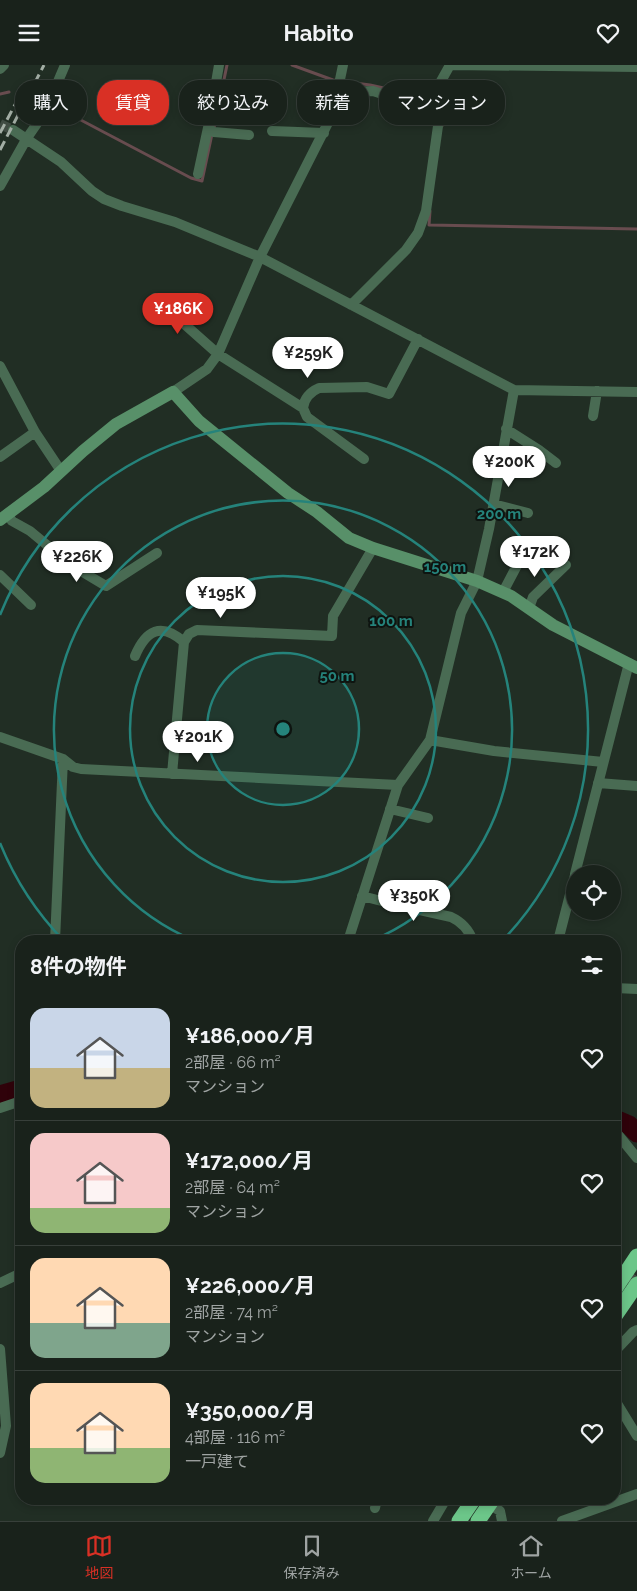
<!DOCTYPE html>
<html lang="ja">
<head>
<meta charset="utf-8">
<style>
	body { margin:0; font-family:Raleway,"Noto Sans JP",sans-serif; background:#262f28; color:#f1f3f6; height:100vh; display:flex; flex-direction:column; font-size:19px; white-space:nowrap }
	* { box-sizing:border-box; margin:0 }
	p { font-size:16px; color:#9fa4a3 }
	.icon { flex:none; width:28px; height:28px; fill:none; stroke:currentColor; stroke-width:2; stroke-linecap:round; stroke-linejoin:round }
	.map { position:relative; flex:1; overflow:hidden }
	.sheet { position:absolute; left:15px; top:870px; width:606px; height:570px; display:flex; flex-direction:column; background:#19221b; border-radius:20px; box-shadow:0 2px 8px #0003,0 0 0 1px #373f3a }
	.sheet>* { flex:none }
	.hud { position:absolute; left:15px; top:15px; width:608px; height:45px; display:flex; gap:10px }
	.tools { position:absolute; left:566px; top:800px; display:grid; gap:10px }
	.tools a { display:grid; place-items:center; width:55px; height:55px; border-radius:50%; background:#19221b; box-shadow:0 2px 8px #0003,0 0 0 1px #373f3a; font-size:25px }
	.price { position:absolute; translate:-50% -42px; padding:0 11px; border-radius:18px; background:#fff; color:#222; font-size:16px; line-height:32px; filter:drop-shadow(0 1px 2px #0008) }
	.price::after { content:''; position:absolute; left:50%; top:30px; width:15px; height:11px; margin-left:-8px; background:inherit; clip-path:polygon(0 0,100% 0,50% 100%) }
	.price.on { background:#d93025; color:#fff }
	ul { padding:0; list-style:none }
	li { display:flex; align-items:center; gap:15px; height:125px; padding:0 15px }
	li+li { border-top:1px solid #373f3a }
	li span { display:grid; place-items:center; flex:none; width:140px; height:100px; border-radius:15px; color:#555 }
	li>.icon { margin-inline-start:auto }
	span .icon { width:60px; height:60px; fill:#fffc; stroke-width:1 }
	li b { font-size:21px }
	h2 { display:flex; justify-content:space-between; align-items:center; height:60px; padding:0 15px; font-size:21px }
	.pill { padding:0 18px; border-radius:20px; background:#19221b; box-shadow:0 2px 8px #0003,0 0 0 1px #373f3a; font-size:18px; line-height:45px }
	.pill.on { background:#d93025; color:#fff }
	header { display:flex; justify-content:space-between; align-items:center; height:65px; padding:0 15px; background:#19221b; font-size:22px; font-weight:700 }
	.tabs { display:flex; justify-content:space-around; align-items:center; height:70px; border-top:1px solid #373f3a; background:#19221b; font-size:14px; color:#9fa4a3 }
	.tabs a { display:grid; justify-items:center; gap:2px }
	.tabs .on { color:#d93025 }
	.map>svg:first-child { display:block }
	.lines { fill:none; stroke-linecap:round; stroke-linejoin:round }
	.stream { stroke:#684c4f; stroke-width:3 }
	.river { stroke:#2f020a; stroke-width:19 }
	.street-tunnel { stroke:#404c43; stroke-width:10; stroke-dasharray:10 5; stroke-linecap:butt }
	.street { stroke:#496b53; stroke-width:10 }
	.secondary { stroke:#589069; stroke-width:12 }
	.highway { stroke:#6cc689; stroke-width:15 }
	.rail { stroke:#a3aea5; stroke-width:3; stroke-dasharray:10 5; stroke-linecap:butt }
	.ring { fill:none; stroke:#25837b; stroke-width:2.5 }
	.centre { fill:#25837b; stroke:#0e1410; stroke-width:2.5 }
	.ring-label { font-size:15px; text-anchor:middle; font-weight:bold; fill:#25837b; stroke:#0e1410; stroke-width:4; stroke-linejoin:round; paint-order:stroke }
</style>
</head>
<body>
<header><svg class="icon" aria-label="menu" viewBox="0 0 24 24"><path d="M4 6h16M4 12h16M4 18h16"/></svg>Habito<svg class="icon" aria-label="heart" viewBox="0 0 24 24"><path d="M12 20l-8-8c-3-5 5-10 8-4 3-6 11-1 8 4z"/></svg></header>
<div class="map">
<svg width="637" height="1456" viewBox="0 0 637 1456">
	<rect width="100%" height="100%" fill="#212e24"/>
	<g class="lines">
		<!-- stream -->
		<path class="stream" d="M292 0 333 15 370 20 411 29 434 36 443 55 442 61
			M0 29 9 27
			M36 36H44L58 43 191 113 202 116 212 69
			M214 63 227 0
			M430 146 429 160 637 164"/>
		<!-- river -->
		<path class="river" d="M0 1030 21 1024
			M615 1054 629 1060 637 1068"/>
		<!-- street-tunnel -->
		<path class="street-tunnel" d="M0 59 13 65
			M615 1203 637 1217"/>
		<!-- street -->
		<path class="street" d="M219 0 209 58 210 64 214 67 249 70
			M450 0 637 2
			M0 4 4 0
			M337 30 351 27 373 26 428 44 436 50 438 61 426 146 418 168 406 185 351 240
			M426 43 450 0
			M13 65 61 97 92 126 104 134 122 141 175 157 260 192 514 325 637 327
			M272 66 324 68
			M198 109 209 58
			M0 121 27 73 45 47 65 0
			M155 233 218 289 303 343
			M0 301 35 367 61 406
			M173 327 207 304 218 289 260 192 333 48 343 0
			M593 351 597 326
			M506 364 539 385 556 398
			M0 392 35 367
			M364 394 307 352 303 343C304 334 310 327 319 323L367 322 389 329 418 274
			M493 439 528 448
			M7 449 12 456 30 466 71 500 106 521 157 488
			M0 510 31 540
			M503 527 521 493
			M529 543 533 532 566 500
			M135 591C146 565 161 557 184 577
			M0 672 63 694 73 702 81 704 398 720
			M430 675 494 686 603 697
			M172 709 184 577 189 569 197 565 332 571 333 551 373 483
			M598 718 637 721
			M390 744 428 753
			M575 809 629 598
			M362 831 393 839 451 852C462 857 469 865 473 876
			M55 876 63 694
			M348 876 398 720 430 675 461 548 477 516 489 464 514 325
			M558 876 575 810
			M615 923 637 924
			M0 1043 21 1036
			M615 1066 637 1093
			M0 1218 21 1208
			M0 1284 6 1361 0 1388
			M615 1286 633 1267 637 1265
			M615 1335 637 1371
			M489 1439 500 1446 502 1456
			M375 1443 377 1434
			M433 1456 446 1434
			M562 1456 637 1429"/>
		<!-- secondary -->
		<path class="secondary" d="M0 455 44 422 83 386 116 359 173 327 199 356 288 428 317 447 349 473 373 483 477 516 511 531 553 560 637 603"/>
		<!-- highway -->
		<path class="highway" d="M615 1224 637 1191
			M615 1251 637 1219
			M459 1456 474 1434
			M478 1456 493 1434"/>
		<!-- rail -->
		<path class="rail" d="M0 68 27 17
			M0 85 44 0"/>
	</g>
	<!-- distance rings -->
	<circle cx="283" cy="664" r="76" fill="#25837b" fill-opacity=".12"/>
	<g class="ring">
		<circle cx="283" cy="664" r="76"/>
		<circle cx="283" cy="664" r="153"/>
		<path d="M195 876A229 229 0 1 1 371 876"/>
		<path d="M64 876A305 305 0 0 1 0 778M0 550A305 305 0 1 1 502 876"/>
	</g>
	<circle cx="283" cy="664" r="8" class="centre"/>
	<g class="ring-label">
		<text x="499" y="454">200 m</text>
		<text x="445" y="507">150 m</text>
		<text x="391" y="561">100 m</text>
		<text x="337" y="616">50 m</text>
	</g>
</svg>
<div class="tools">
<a><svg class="icon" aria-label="locate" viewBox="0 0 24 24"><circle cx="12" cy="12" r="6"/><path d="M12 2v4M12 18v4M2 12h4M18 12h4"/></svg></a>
</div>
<b class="price on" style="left:178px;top:270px">¥186K</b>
<b class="price" style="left:308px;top:314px">¥259K</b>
<b class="price" style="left:509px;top:423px">¥200K</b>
<b class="price" style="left:535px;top:513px">¥172K</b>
<b class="price" style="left:77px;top:518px">¥226K</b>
<b class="price" style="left:221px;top:554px">¥195K</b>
<b class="price" style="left:198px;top:698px">¥201K</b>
<b class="price" style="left:414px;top:857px">¥350K</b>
<div class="hud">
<a class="pill">購入</a>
<a class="pill on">賃貸</a>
<a class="pill">絞り込み</a>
<a class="pill">新着</a>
<a class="pill">マンション</a>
</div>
<section class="sheet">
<h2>8件の物件<svg class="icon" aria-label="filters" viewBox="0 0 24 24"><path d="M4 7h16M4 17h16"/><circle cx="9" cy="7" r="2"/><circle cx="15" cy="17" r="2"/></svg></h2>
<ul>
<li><span style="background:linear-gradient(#c9d6e8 60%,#c2b280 0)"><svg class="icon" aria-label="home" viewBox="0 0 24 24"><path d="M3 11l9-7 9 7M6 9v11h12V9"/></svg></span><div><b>¥186,000/月</b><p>2部屋 · 66 m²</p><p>マンション</p></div><svg class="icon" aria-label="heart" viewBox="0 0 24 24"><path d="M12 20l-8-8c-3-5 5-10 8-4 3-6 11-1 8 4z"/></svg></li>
<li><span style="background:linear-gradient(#f6c9c9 75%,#8fb573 0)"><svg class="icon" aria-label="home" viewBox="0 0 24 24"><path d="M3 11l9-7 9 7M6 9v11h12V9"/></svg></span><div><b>¥172,000/月</b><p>2部屋 · 64 m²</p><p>マンション</p></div><svg class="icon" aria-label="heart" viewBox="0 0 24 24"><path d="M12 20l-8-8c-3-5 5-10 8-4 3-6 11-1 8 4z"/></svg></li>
<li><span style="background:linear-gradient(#ffd9b3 65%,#7fa58c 0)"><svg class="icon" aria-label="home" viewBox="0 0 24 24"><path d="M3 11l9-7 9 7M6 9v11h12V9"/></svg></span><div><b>¥226,000/月</b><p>2部屋 · 74 m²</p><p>マンション</p></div><svg class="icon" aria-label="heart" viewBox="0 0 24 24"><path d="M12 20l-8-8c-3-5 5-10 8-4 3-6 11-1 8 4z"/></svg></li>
<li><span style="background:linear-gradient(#ffd9b3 65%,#8fb573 0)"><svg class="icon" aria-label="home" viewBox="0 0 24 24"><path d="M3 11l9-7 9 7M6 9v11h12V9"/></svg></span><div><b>¥350,000/月</b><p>4部屋 · 116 m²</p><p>一戸建て</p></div><svg class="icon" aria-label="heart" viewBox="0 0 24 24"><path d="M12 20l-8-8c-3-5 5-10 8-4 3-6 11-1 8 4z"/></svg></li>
</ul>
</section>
</div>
<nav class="tabs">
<a class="on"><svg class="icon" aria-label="map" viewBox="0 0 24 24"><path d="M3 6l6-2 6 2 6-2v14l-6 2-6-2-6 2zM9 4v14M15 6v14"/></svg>地図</a>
<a><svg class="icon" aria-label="saved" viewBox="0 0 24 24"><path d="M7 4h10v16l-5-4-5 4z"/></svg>保存済み</a>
<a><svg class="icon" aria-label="home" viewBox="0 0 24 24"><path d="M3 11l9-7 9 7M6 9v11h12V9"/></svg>ホーム</a>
</nav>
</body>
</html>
